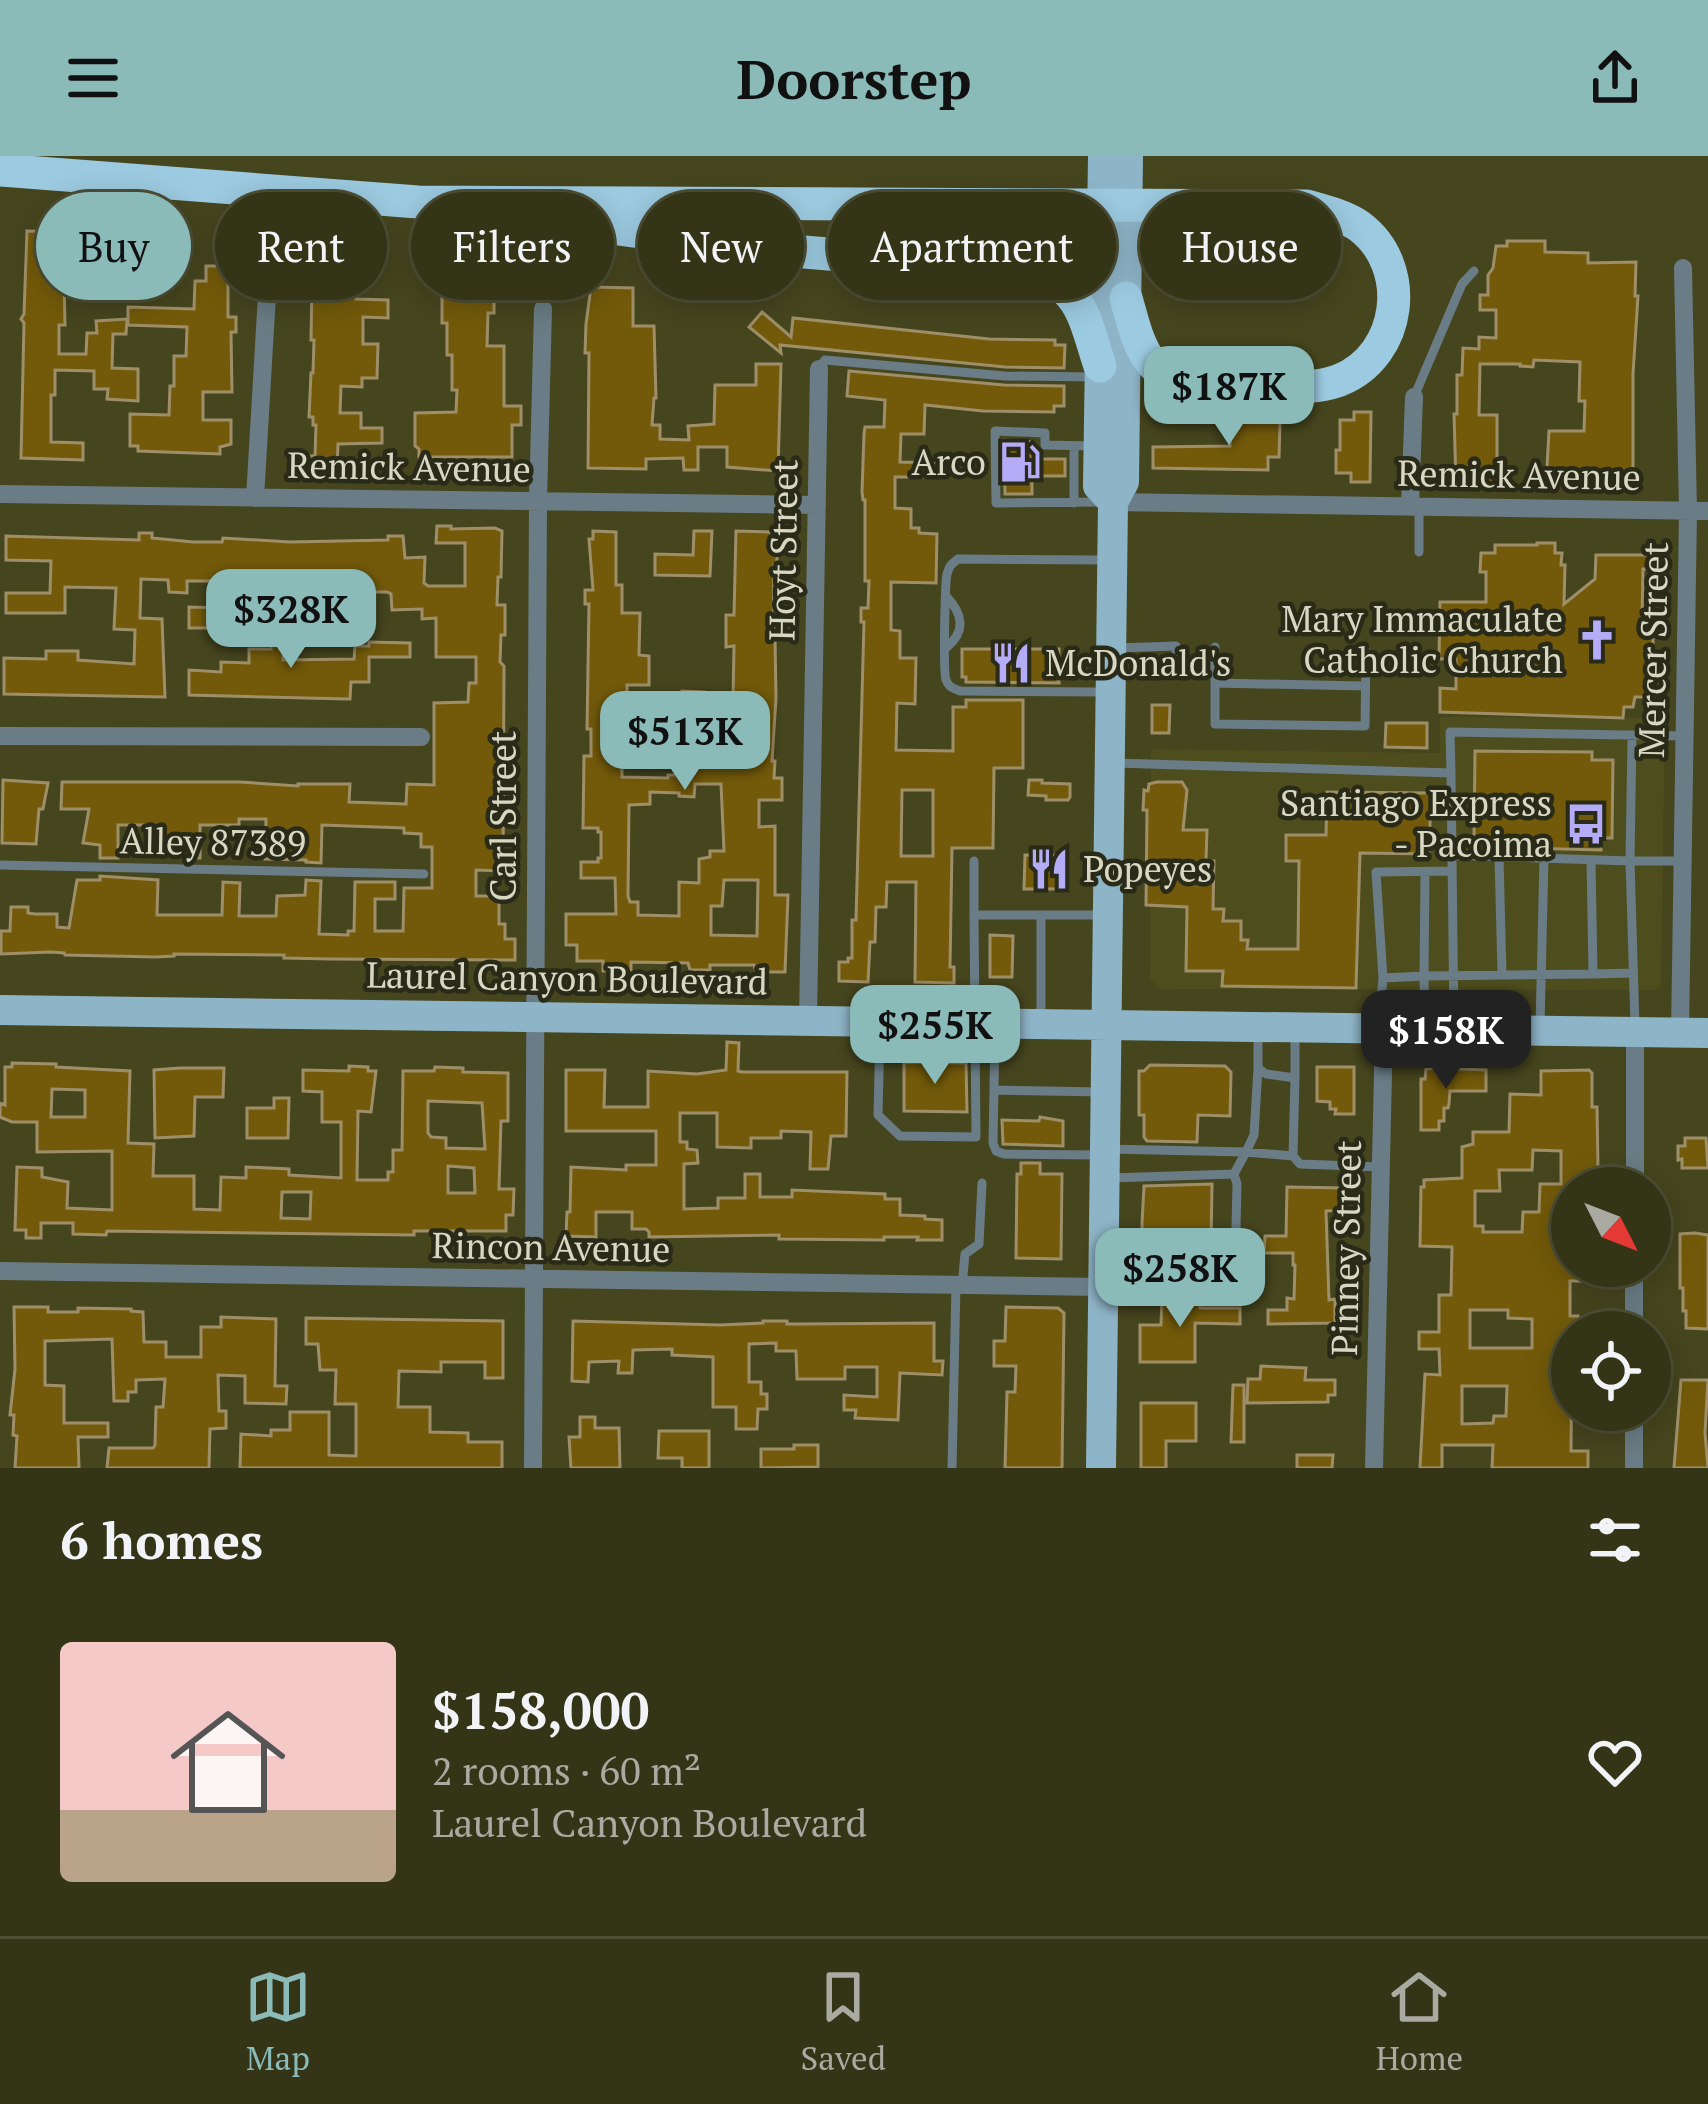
<!DOCTYPE html>
<html lang="en">
<head>
<meta charset="utf-8">
<style>
	body { margin:0; font-family:"PT Serif",serif; background:#3c3c1f; color:#f1f3f6; height:100vh; display:flex; flex-direction:column; font-size:45px; white-space:nowrap }
	* { box-sizing:border-box; margin:0 }
	p { font-size:39px; color:#a9aaa1 }
	.icon { flex:none; width:66px; height:66px; fill:none; stroke:currentColor; stroke-width:2; stroke-linecap:round; stroke-linejoin:round }
	.map { position:relative; height:1312px; overflow:hidden }
	.drawer { display:flex; flex-direction:column; background:#343416; flex:1 }
	.drawer>* { flex:none }
	.top-card { position:absolute; left:36px; top:36px; width:1638px; height:108px; display:flex; gap:24px }
	.needle { width:78px; rotate:132deg }
	.tools { position:absolute; left:1551px; top:1011px; display:grid; gap:24px }
	.tools a { display:grid; place-items:center; width:120px; height:120px; border-radius:50%; background:#343416; box-shadow:0 6px 30px #0003,0 0 0 3px #4e4f35; font-size:60px }
	.price { position:absolute; translate:-50% -102px; padding:0 27px; border-radius:24px; background:#8bbbb9; color:#111; font-size:39px; line-height:78px; filter:drop-shadow(0 3px 6px #0008) }
	.price::after { content:''; position:absolute; left:50%; top:72px; width:36px; height:27px; margin-left:-18px; background:inherit; clip-path:polygon(0 0,100% 0,50% 100%) }
	.price.current { background:#222; color:#fff }
	ul { padding:0; list-style:none }
	li { display:flex; align-items:center; gap:36px; height:300px; padding:0 60px }
	li span { display:grid; place-items:center; flex:none; width:336px; height:240px; border-radius:12px; color:#555 }
	li>.icon { margin-inline-start:auto }
	span .icon { width:144px; height:144px; fill:#fffc; stroke-width:1 }
	li b { font-size:51px }
	h2 { display:flex; justify-content:space-between; align-items:center; height:144px; padding:0 60px; font-size:51px }
	.chip { padding:0 42px; border-radius:54px; background:#343416; box-shadow:0 6px 30px #0003,0 0 0 3px #4e4f35; font-size:42px; line-height:108px }
	.chip.current { background:#8bbbb9; color:#111 }
	header { display:flex; justify-content:space-between; align-items:center; height:156px; padding:0 60px; background:#8bbbb9; color:#111; font-size:54px; font-weight:700 }
	.menu { display:flex; justify-content:space-around; align-items:center; height:168px; border-top:3px solid #4e4f35; background:#343416; font-size:33px; color:#a9aaa1 }
	.menu a { display:grid; justify-items:center; gap:6px }
	.menu .current { color:#8bbbb9 }
	.map>svg:first-child { display:block }
	.built { fill:#4d4d1d }
	.building { fill:#735a0a; stroke:#9f8f68; stroke-width:3; fill-rule:evenodd }
	.lines { fill:none; stroke-linecap:round; stroke-linejoin:round }
	.service { stroke:#6a7c85; stroke-width:9 }
	.minor { stroke:#6a7c85; stroke-width:18 }
	.primary { stroke:#8eb4c7; stroke-width:30 }
	.motorway { stroke:#9ccae0; stroke-width:33 }
	.labels { text-anchor:middle; stroke-width:9; stroke-linejoin:round; paint-order:stroke }
	.poi-label { font-size:36px; fill:#d7d7c2; stroke:#2a2a19; text-anchor:end }
	.street-label { font-size:36px; fill:#d7d7c2; stroke:#2a2a19 }
</style>
</head>
<body>
<header><svg class="icon" aria-label="menu" viewBox="0 0 24 24"><path d="M4 6h16M4 12h16M4 18h16"/></svg>Doorstep<svg class="icon" aria-label="share" viewBox="0 0 24 24"><path d="M12 15V3M7 8l5-5 5 5M5 13v7h14v-7"/></svg></header>
<div class="map">
<svg width="1708" height="1312" viewBox="0 0 1708 1312">
	<rect width="100%" height="100%" fill="#45451e"/>
	<!-- built -->
	<path class="built" d="M1440 561 1665 562 1661 828 1656 834 1161 833 1150 823 1151 593 1440 597Z"/>
	<!-- building -->
	<path class="building" d="M27 75 65 76V80L114 81 113 103H125V118H95V124H64L65 169H59V198H86L87 177H97L96 165 127 163 126 178H113L112 212 138 213V245L107 243 108 233H94V215L55 214V239H51V286L83 287V304L21 302 24 167 21 163 24 158Z
		M1507 85H1545V96L1588 97V107L1636 106 1635 140H1638L1633 218V323L1564 322V330L1546 329 1549 275H1584L1585 245H1579L1580 206 1534 204 1533 211 1520 210V208H1480L1479 259H1497V328H1456L1454 258H1457V219H1462L1463 192 1479 193V181L1496 182V154H1480V139H1488V119L1493 112 1496 90H1507Z
		M320 93 340 96V101H380L379 116H357L356 143 388 144V162L363 161V188H378L377 222H362V231L341 230 340 257H361V272H382V287L338 288 337 315 308 314 309 300H315L316 269H313V261H309L311 217H313L314 184H311L312 129H315V120H319Z
		M206 110H233V128H228V161H236V176H231L232 236H203V264H231V288L220 291V298L138 295V290H130V258L169 259 170 230H174V200H186L187 171 128 169V151L194 153 195 125H206Z
		M442 129H485V134H494V157H488L487 190H504V250H521V269H512V301H419V293L415 290V257L456 256 457 234H452V199H447V167H442Z
		M591 131 633 132V170H654L656 242H654L652 269H660V283L689 284 688 270 714 268 715 229H756V208H781L778 315 727 311V291H698V314H684L683 302 646 303V313L588 312 589 197H585L586 168Z
		M762 156 791 181 793 162 989 183 1055 184V189H1065L1064 212 1005 211 780 189 781 197 749 171Z
		M849 215 1004 229 1064 230V250H1054V256L983 255 925 249 924 278H901L900 306 939 307V321H895V352L911 353V372H919V377L937 378 936 427 891 426V474L900 475V502H916L915 548 897 547 896 594 953 595V551H966V544H1023V612H994L993 692H952L950 811H954V827L915 826 916 726H887L886 751H876L875 786H870L868 826 839 825V806H848V802H852V764H856L864 466H861V452H868L869 425H865V344H863L862 336 864 278 865 271H884L885 244 847 240ZM902 634H933V700H901Z
		M1252 253H1268L1269 266H1280L1279 301H1268V314L1153 312V291L1230 290V262L1252 263Z
		M1354 256H1371L1370 326H1351V317H1336V294H1340V264H1354Z
		M1004 284 1032 286V303H1065V320H1032V338H1005Z
		M437 370H451V373L495 372 502 375 501 421H498L497 449H505V479H501L500 506 504 510 503 715 476 714V740H499V768H505V783H515V804L331 803 284 802V799L174 798V800L156 801 65 799 64 797 51 796 1 798V775H10L11 751H28V757L35 758H57V771L69 772 77 724H100V720L158 724 157 759H222L223 726 240 727 239 760H276L277 740 305 739 306 724 321 725 319 778 348 779V775H354L355 726H395V743H375V775H403L404 732H432V691H421V678L404 677V672L322 669 321 707 306 706V704L265 703 266 663H239V669H200V702H184V690L153 689V669H118V702H100V689L83 687 89 653H61L62 626H240L298 630V628H350L349 646 406 648 407 628 434 629V547L468 546 469 527H476V501H436V462L422 463V453L392 454 391 438 387 436H354V453L333 452V425L246 426 242 472H189V451L229 452V425H187V437L169 436 168 424 141 423 140 462 162 463 165 541 4 538V502L46 503V495H78V504L134 508 135 474 114 473 116 432 65 431V457H6V437H50L51 405 6 404V380L139 384V377H152V382L193 386H222L223 382 290 386 388 384V380H403L405 402 425 401 424 427 428 430H465V387H436Z
		M593 375 616 376V429H622V457H640L639 499 649 500V529H627V564H622V621L668 622V619H680L681 590H664L665 564H682V535L704 536V544L733 545 734 490 726 491V459H734L736 375 771 376V394H777V409H774L773 481H775L776 542 772 605H775L774 622H782V644H759V671L775 670V739H788L785 816H756L754 809H710V814H690L688 807 631 806V814L603 815V805H577V789H566V758H616L615 722H581V706H598V702H601V676H598V672H583L584 600H591V573H587L589 448H585V434H593L589 383H593ZM695 628H721L724 695H710V701L699 703V727L679 726V760L638 759V746H630L628 740 629 649 650 648V636L679 637V640L694 641ZM724 724H758L757 780 711 779V750H722Z
		M694 375H712L710 420 655 419V398L693 399Z
		M1537 387H1555V397H1562L1561 409H1565L1564 448 1595 423 1596 399H1648V413H1643L1642 462H1650V473L1653 474V541H1635L1633 551H1624L1623 562 1440 556V532L1456 533V503H1439L1440 446H1486V416H1480L1481 397H1495V389H1537Z
		M271 450H285L283 504 354 503 355 490H369V486L410 487V501H369V526H351L350 543H347L189 539V514L221 516V506L249 507V493H271Z
		M962 493H1059V527L966 526V521H962Z
		M1152 549H1170L1169 577H1152Z
		M1386 567H1427V592L1385 591Z
		M1475 595 1592 596V604H1613L1612 682H1601V694L1487 691V681H1474Z
		M3 624 48 627 43 653H39L36 688 2 687Z
		M1029 624H1042V627L1070 628V641L1068 644H1046V640L1028 639Z
		M1157 626H1182L1187 634 1183 674H1207L1206 705H1214L1213 753H1224L1223 765H1241V784H1248L1247 793H1298L1299 705H1286V679H1326L1327 636 1431 637 1429 698 1360 697 1356 832 1222 830 1223 815H1186L1187 751 1146 749 1147 654H1143L1144 634 1148 635 1149 628Z
		M1025 699 1067 700 1066 733H1024Z
		M990 779 1013 780 1012 821H990Z
		M727 886 739 887 738 915 742 916H847L846 980H831L828 1013H810L811 976 781 975V982H751V992L717 991V957H680V986H687V993L697 994 698 1007 684 1008V1053L718 1052V1042H745V1018H760V1041H792V1034L885 1038V1043H900V1059L925 1060V1063L942 1064V1084H917L918 1081H884V1084L779 1083V1079L649 1081V1076L646 1073H632V1056H596V1081L566 1080 567 1056H570L571 1011 626 1014V1009H656V975H566V914H605L604 951H648V915L697 918 726 914Z
		M904 906 966 907 967 956 904 955Z
		M12 907 56 908V911L130 915 128 987 154 988 153 1020H194V1053L220 1054 221 1021 246 1022V1011L289 1013V1019L341 1022V966H322V936L303 935V914L349 915V910L368 911V915H376L371 956 358 955 357 1024H388V1016H393V994H402L403 915H434L435 911 463 912V916L508 917V965H501L499 1033H514L513 1059H506V1075H414V1079L107 1075 106 1079 73 1078V1067H41V1082H26V1074H15L17 1011 42 1012V1021L68 1026 67 1052 112 1054V995L37 996V966H12L0 961V947L5 949V911H12ZM52 933 85 934V961H51ZM428 945 482 947 485 993 446 992V982L431 981 428 977ZM448 1010 474 1012 475 1037H448ZM282 1036H311L310 1063 281 1062Z
		M1150 909 1225 910 1231 916 1230 960 1198 959 1197 986 1147 985 1144 981V959H1139V915H1144Z
		M1317 911H1354V958H1335L1336 953H1330V946L1317 945Z
		M180 912H224L223 941H195L194 980 155 982 154 914Z
		M1436 912 1486 914V935H1450L1449 948 1448 952H1444V965H1439V974H1421V923H1425L1426 913Z
		M1589 914 1592 917V951H1597L1598 1013H1591V1032H1572V1110H1582L1583 1125H1570V1160H1578V1176H1572L1571 1295H1588V1312H1492L1493 1289H1442V1312H1420L1425 1218 1440 1219 1439 1193H1419V1176H1439V1139H1451L1452 1091 1420 1090 1421 1031H1424V1024L1462 1022V991L1473 988V976H1509L1510 938 1541 939V915ZM1533 994 1561 995V1028H1540L1539 1056H1523L1522 1076H1483V1070H1475V1035H1500L1499 1014H1532ZM1470 1154H1508V1162L1532 1163V1192H1470ZM1462 1230H1507L1506 1260H1494L1493 1267 1462 1268Z
		M274 942H289L288 982H247V952H274Z
		M1040 961 1063 965V990L1003 988 1002 964 1039 965Z
		M1685 982H1706L1708 1012H1682V1003L1678 1004V990H1685Z
		M1021 1007H1040V1018H1062L1061 1103 1016 1102 1017 1018H1021Z
		M1212 1028 1211 1089H1180L1179 1109 1143 1110 1142 1067 1144 1030Z
		M1287 1031 1345 1032V1054L1326 1055 1329 1144 1335 1143V1167L1268 1168V1154H1287V1142L1294 1143 1295 1109H1293V1097H1264L1265 1080H1286Z
		M1695 1077 1708 1079V1173L1686 1172V1155H1683V1132H1680V1078Z
		M1190 1140V1143H1200V1152H1240V1168L1195 1167V1206H1140V1169H1161L1162 1141Z
		M14 1151H48V1156H78V1152L131 1153V1155L143 1156 144 1186H166V1201H201V1171H221V1161L276 1163 275 1230H287L286 1248 245 1247V1220L218 1219 219 1255H226V1272L210 1273 209 1312H107L109 1292H153L155 1289 156 1251H163L165 1223 136 1224V1236H128V1245H114L112 1183 45 1185V1229L64 1230V1267H108V1281H78L79 1312H15L17 1280 13 1279 14 1259H10L15 1213Z
		M1006 1151 1058 1152 1064 1157 1062 1312H1005L1007 1236H1015L1016 1210H994V1185H1005Z
		M306 1162 503 1165V1222H485V1206H441V1216L399 1215 398 1251H430V1276L468 1277V1286H502V1312H240L241 1278 271 1280V1274H290V1256H329V1299L356 1300V1248H335L336 1214H320L318 1188H306Z
		M573 1165 720 1169 763 1167V1165H787V1168H800L934 1167V1205H943L942 1219 900 1217 898 1264 855 1262 856 1254H844V1239L877 1241V1211H845V1223H797L796 1195H776V1187L749 1188V1226H761V1238H767V1253H758L757 1273H736V1251H713V1201L672 1199V1193L633 1194 632 1217H618L619 1205 589 1206 588 1226 572 1225Z
		M1261 1210 1306 1212 1305 1224H1335V1239H1328V1246L1247 1247 1248 1223H1260Z
		M1681 1224H1708L1705 1277 1708 1312H1674Z
		M1233 1229H1244V1286H1231Z
		M1141 1247H1196V1285H1166V1312H1141Z
		M580 1261H595V1272H619L620 1312H571L569 1281H580Z
		M659 1275H709V1312H682V1302H658Z
		M794 1289H818V1311L761 1312V1293H794Z
		M1297 1299H1333L1332 1312H1297Z"/>
	<g class="lines">
		<!-- service -->
		<path class="service" d="M819 213 825 204 1005 220 1095 221
			M1414 241 1462 128 1474 115
			M1074 290V347
			M1094 290 1045 289V277L995 275 996 347 1103 346
			M1419 396V351
			M946 440C963 458 966 475 947 491
			M1215 491V568L1365 570 1366 495
			M1116 492 1176 490V517L1118 519
			M1215 527 1365 530
			M1104 536 960 535C953 532 949 532 946 524 943 517 945 426 947 418 950 408 951 409 958 403L1108 404
			M1632 579 1630 705H1683
			M1115 607 1451 617 1450 576 1685 580
			M1451 617 1454 869
			M1452 699 1630 705 1635 869
			M1499 701 1502 819
			M0 709 424 718
			M974 759V705
			M1041 759V862
			M1593 818 1633 817
			M1383 822 1424 820 1425 716
			M1379 869 1383 822 1376 716 1452 715
			M1425 869 1424 820 1593 818 1591 704
			M1540 870 1544 702
			M880 873 878 959 900 980 976 981 974 759H1101
			M995 875 993 987 996 995 1004 998 1098 999
			M1258 912V875
			M1295 922V880
			M994 934 1103 936
			M1108 993 1246 996 1254 979 1258 912 1266 918 1295 922 1293 1000 1300 1008 1381 1011
			M1109 1022 1234 1018
			M962 1130 965 1098 979 1088 982 1027
			M1107 1130 1158 1120 1227 1118 1235 1115 1237 1028 1234 1018 1246 996 1293 1000
			M952 1312 956 1129"/>
		<!-- minor -->
		<path class="minor" d="M0 338 817 349
			M255 342 268 122
			M1113 346 1708 355
			M1410 351 1414 241
			M0 580 421 581
			M808 864 819 213
			M1680 877 1688 355 1683 112
			M1635 1032V877
			M0 1115 1102 1131
			M1634 1176V1110
			M533 1312 538 345 543 153
			M1374 1312 1384 873
			M1634 1312V1254"/>
		<!-- primary -->
		<path class="primary" d="M1103 0 1098 330 1113 346
			M0 854 1708 877
			M1101 1312 1113 346 1124 326 1128 0"/>
		<!-- motorway -->
		<path class="motorway" d="M0 14 418 46 1307 50C1324 55 1345 60 1359 70 1413 110 1402 199 1340 224 1306 238 1230 230 1191 229 1143 218 1138 184 1126 142
			M551 64 768 93 1033 115C1082 131 1085 165 1100 210"/>
	</g>
	<!-- icons -->
	<defs>
		<g id="fuel-bare" transform="scale(3.24)"><path d="M-5.5-6h7V0h2V4h1.3V-2.5L3-4.5l.8-.8L6-3V5H2.5V1h-1V6h-7ZM-4.2-4.7v3.2H.2V-4.7Z" fill="#b5acf8" stroke="#2a2a19" stroke-width="2.5" paint-order="stroke"/></g>
		<g id="church-bare" transform="scale(3.24)"><path d="M-1.2-6h2.4v3.5h3.3v2.4h-3.3V6h-2.4V-.1h-3.3v-2.4h3.3Z" fill="#b5acf8" stroke="#2a2a19" stroke-width="2.5" paint-order="stroke"/></g>
		<g id="restaurant-bare" transform="scale(3.24)"><path d="M-5-6h1v4h1v-4h1v4h1v-4h1v5L-1.5 .5V6h-2V.5L-5-1ZM5-6V6H3V1.5H1.5Q1.5-4 5-6Z" fill="#b5acf8" stroke="#2a2a19" stroke-width="2.5" paint-order="stroke"/></g>
		<g id="bus-bare" transform="scale(3.24)"><path d="M-5-6H5V4H4V6H2V4H-2V6H-4V4H-5ZM-3.5-4V0h7V-4ZM-3.5 1.2v1.5H-2V1.2ZM2 1.2v1.5H3.5V1.2Z" fill="#b5acf8" stroke="#2a2a19" stroke-width="2.5" paint-order="stroke"/></g>
	</defs>
	<g fill-rule="evenodd">
		<use href="#fuel-bare" x="1020" y="306"/>
		<use href="#church-bare" x="1597" y="484"/>
		<use href="#restaurant-bare" x="1011" y="507"/>
		<use href="#bus-bare" x="1586" y="668"/>
		<use href="#restaurant-bare" x="1049" y="713"/>
	</g>
	<g class="labels">
		<!-- poi labels -->
		<g class="poi-label">
			<text x="986" y="319">Arco</text>
			<text x="1563" y="476">Mary Immaculate<tspan x="1563" dy="41">Catholic Church</tspan></text>
			<text x="1045" y="520" text-anchor="start">McDonald's</text>
			<text x="1552" y="660">Santiago Express<tspan x="1552" dy="41">- Pacoima</tspan></text>
			<text x="1083" y="726" text-anchor="start">Popeyes</text>
		</g>
		<!-- street labels -->
		<g class="street-label">
			<text transform="translate(409 311) rotate(1)" y="13">Remick Avenue</text>
			<text transform="translate(1519 319) rotate(1)" y="13">Remick Avenue</text>
			<text transform="translate(783 394) rotate(-89)" y="13">Hoyt Street</text>
			<text transform="translate(1653 494) rotate(-89)" y="13">Mercer Street</text>
			<text transform="translate(503 660) rotate(-90)" y="13">Carl Street</text>
			<text transform="translate(213 686) rotate(1)" y="13">Alley 87389</text>
			<text transform="translate(567 822) rotate(1)" y="13">Laurel Canyon Boulevard</text>
			<text transform="translate(551 1091) rotate(1)" y="13">Rincon Avenue</text>
			<text transform="translate(1346 1092) rotate(-89)" y="13">Pinney Street</text>
		</g>
	</g>
</svg>
<div class="tools">
<a><svg class="needle" viewBox="-14 -14 28 28"><path d="M0-13l5 13h-10z" fill="#e53935"/><path d="M0 13l5-13h-10z" fill="#a9aaa1"/></svg></a>
<a><svg class="icon" aria-label="locate" viewBox="0 0 24 24"><circle cx="12" cy="12" r="6"/><path d="M12 2v4M12 18v4M2 12h4M18 12h4"/></svg></a>
</div>
<b class="price" style="left:1229px;top:292px">$187K</b>
<b class="price" style="left:291px;top:515px">$328K</b>
<b class="price" style="left:685px;top:637px">$513K</b>
<b class="price" style="left:935px;top:931px">$255K</b>
<b class="price current" style="left:1446px;top:936px">$158K</b>
<b class="price" style="left:1180px;top:1174px">$258K</b>
<div class="top-card">
<a class="chip current">Buy</a>
<a class="chip">Rent</a>
<a class="chip">Filters</a>
<a class="chip">New</a>
<a class="chip">Apartment</a>
<a class="chip">House</a>
</div>
</div>
<section class="drawer">
<h2>6 homes<svg class="icon" aria-label="filters" viewBox="0 0 24 24"><path d="M4 7h16M4 17h16"/><circle cx="9" cy="7" r="2"/><circle cx="15" cy="17" r="2"/></svg></h2>
<ul>
<li><span style="background:linear-gradient(#f6c9c9 70%,#b9a48a 0)"><svg class="icon" aria-label="home" viewBox="0 0 24 24"><path d="M3 11l9-7 9 7M6 9v11h12V9"/></svg></span><div><b>$158,000</b><p>2 rooms · 60 m²</p><p>Laurel Canyon Boulevard</p></div><svg class="icon" aria-label="heart" viewBox="0 0 24 24"><path d="M12 20l-8-8c-3-5 5-10 8-4 3-6 11-1 8 4z"/></svg></li>
</ul>
</section>
<nav class="menu">
<a class="current"><svg class="icon" aria-label="map" viewBox="0 0 24 24"><path d="M3 6l6-2 6 2 6-2v14l-6 2-6-2-6 2zM9 4v14M15 6v14"/></svg>Map</a>
<a><svg class="icon" aria-label="saved" viewBox="0 0 24 24"><path d="M7 4h10v16l-5-4-5 4z"/></svg>Saved</a>
<a><svg class="icon" aria-label="home" viewBox="0 0 24 24"><path d="M3 11l9-7 9 7M6 9v11h12V9"/></svg>Home</a>
</nav>
</body>
</html>
